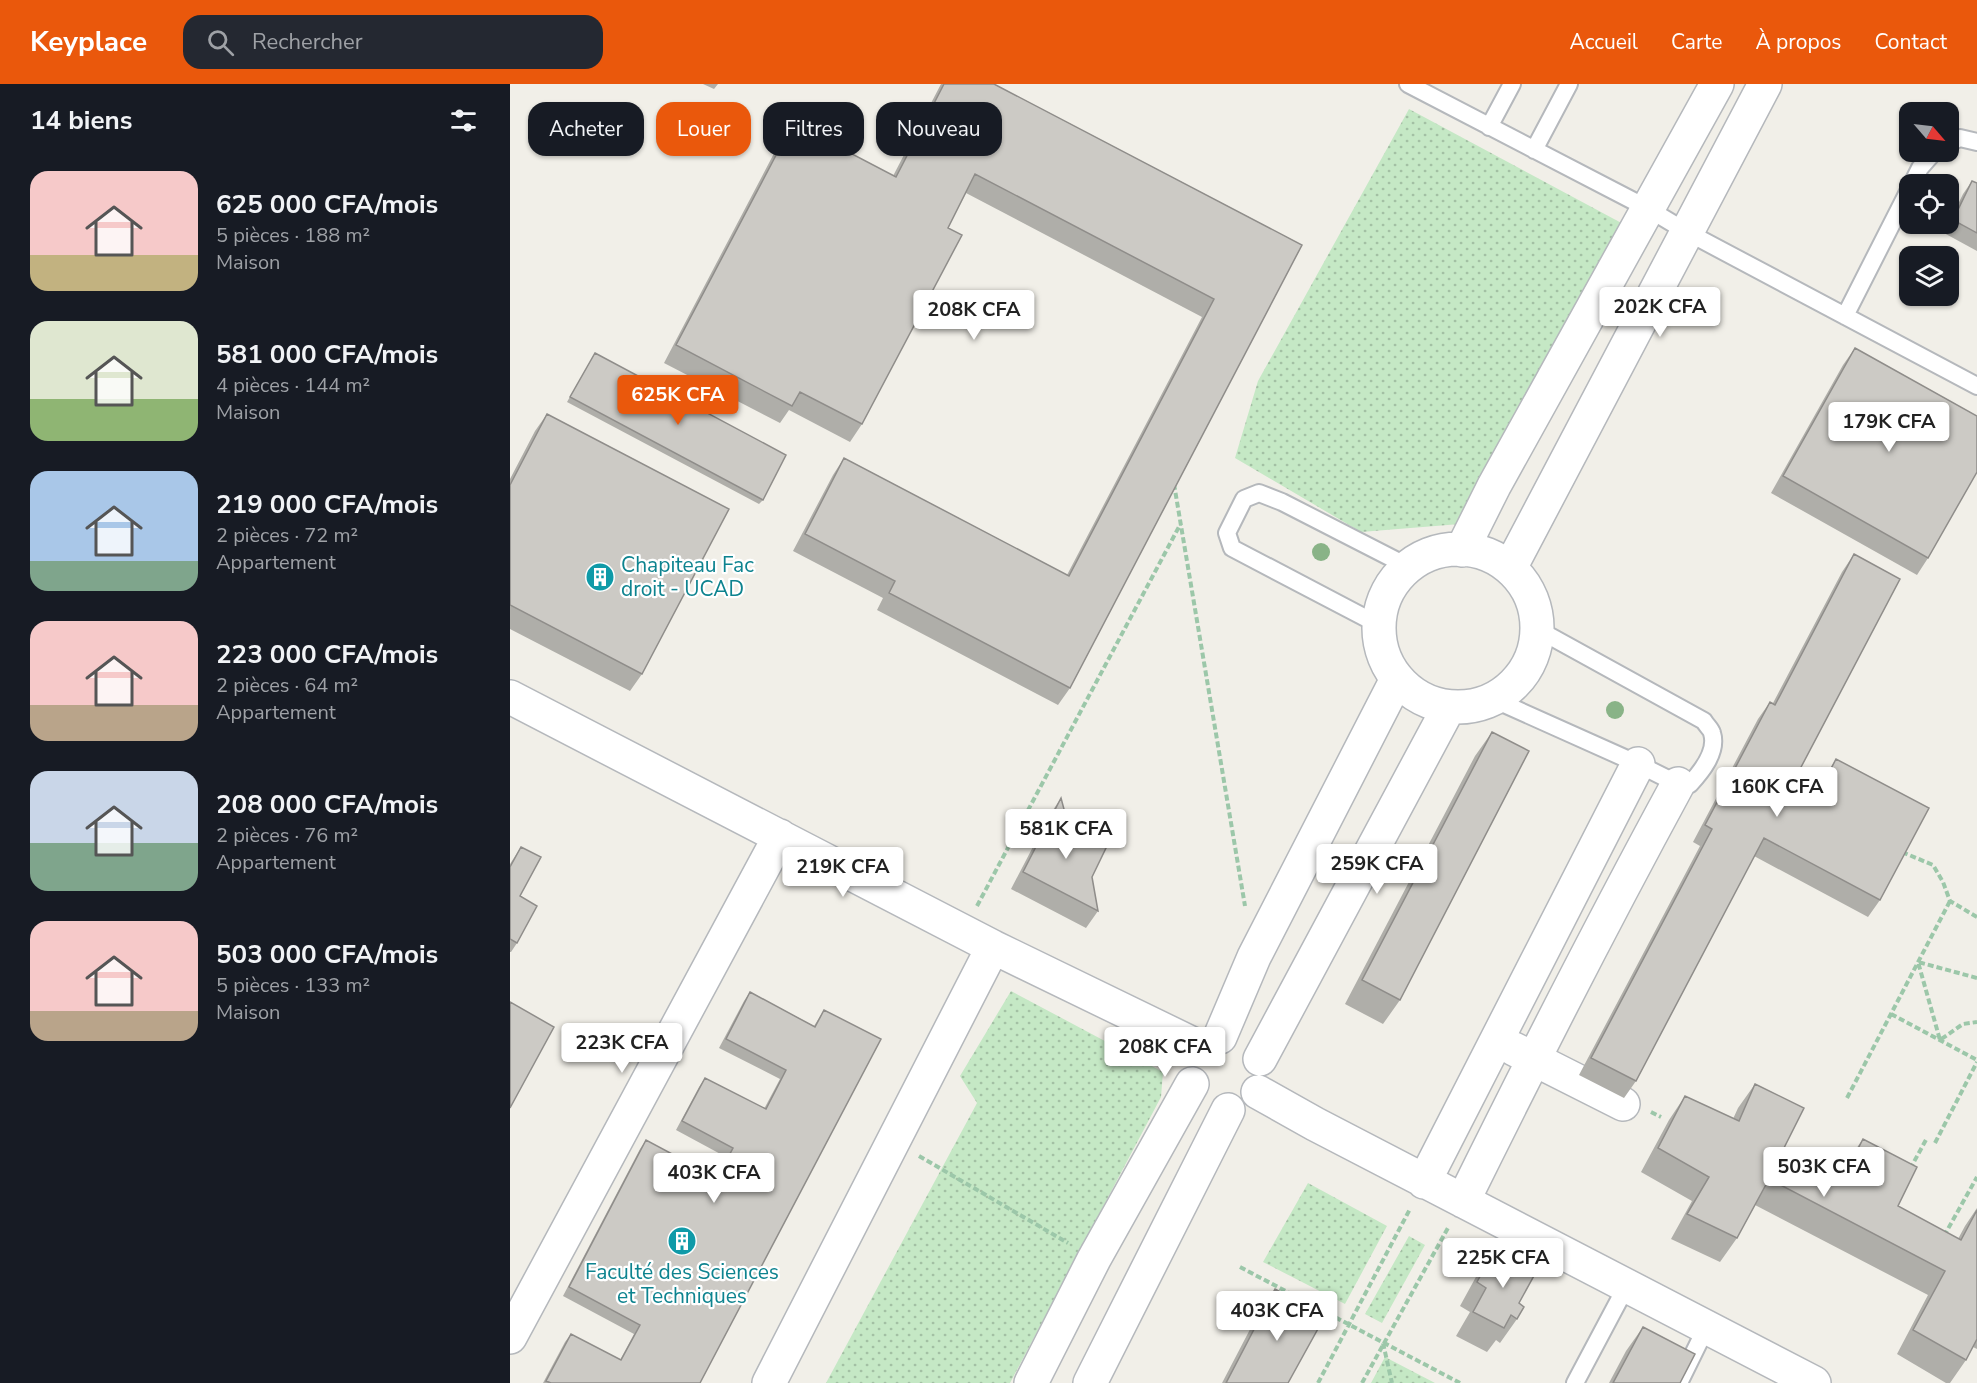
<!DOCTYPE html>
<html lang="fr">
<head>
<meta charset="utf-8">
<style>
	body { margin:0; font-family:"Nunito Sans",sans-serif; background:#242831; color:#f1f3f6; height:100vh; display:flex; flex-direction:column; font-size:22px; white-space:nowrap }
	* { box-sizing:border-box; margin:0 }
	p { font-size:20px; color:#9ea1a6 }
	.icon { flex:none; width:33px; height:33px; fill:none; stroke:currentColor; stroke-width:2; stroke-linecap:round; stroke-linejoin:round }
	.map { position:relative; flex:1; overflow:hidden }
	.drawer { display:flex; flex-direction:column; background:#171b24; width:510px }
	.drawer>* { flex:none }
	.banner { position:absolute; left:18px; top:18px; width:570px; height:54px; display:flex; gap:12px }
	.needle { width:39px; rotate:118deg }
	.fabs { position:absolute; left:1389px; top:18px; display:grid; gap:12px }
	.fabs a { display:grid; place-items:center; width:60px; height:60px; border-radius:12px; background:#171b24; box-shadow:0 2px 4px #0004; font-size:30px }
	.price { position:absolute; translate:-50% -51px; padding:0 14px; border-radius:6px; background:#fff; color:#222; font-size:20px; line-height:39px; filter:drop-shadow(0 2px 3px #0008) }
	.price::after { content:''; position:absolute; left:50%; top:36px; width:18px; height:14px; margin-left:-9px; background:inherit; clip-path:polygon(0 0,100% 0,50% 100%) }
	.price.selected { background:#ea580c; color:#fff }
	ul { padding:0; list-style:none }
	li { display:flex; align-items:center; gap:18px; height:150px; padding:0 30px }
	li span { display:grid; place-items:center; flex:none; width:168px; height:120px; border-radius:18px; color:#555 }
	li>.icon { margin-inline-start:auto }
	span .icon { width:72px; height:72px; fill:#fffc; stroke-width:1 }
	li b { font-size:26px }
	h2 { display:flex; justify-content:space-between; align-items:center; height:72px; padding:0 30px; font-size:26px }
	.pill { padding:0 21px; border-radius:18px; background:#171b24; box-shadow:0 2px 4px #0004; font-size:21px; line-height:54px }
	.pill.selected { background:#ea580c; color:#fff }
	header { display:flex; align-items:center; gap:36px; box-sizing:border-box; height:84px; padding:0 30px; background:#ea580c; color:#fff }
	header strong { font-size:28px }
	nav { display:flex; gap:33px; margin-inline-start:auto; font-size:21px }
	.search { width:420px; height:54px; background:#242831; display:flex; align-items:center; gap:15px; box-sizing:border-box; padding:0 21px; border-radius:18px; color:#9ea1a6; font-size:22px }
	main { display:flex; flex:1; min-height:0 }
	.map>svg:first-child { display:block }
	.green { fill:url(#green-dots) }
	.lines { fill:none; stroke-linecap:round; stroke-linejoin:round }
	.lane-casing { stroke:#b5b8bc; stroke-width:20 }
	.street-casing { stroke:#b5b8bc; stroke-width:36 }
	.path { stroke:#9cc7a9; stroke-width:4; stroke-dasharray:6 3; stroke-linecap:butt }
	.lane { stroke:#fff; stroke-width:16 }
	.street { stroke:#fff; stroke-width:33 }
	.tree { fill:#89b387 }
	.wall { fill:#afaea9 }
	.building { fill:#cccac5; stroke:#8f8d8a; stroke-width:1.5 }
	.labels { text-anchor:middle; stroke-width:4.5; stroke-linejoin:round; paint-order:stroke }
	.culture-label { font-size:21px; fill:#0d838f; stroke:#fff; text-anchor:start }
</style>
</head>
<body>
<header>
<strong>Keyplace</strong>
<div class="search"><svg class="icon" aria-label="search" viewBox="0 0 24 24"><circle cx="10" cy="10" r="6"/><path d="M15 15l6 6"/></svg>Rechercher</div>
<nav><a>Accueil</a><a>Carte</a><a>À propos</a><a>Contact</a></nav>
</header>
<main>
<section class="drawer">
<h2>14 biens<svg class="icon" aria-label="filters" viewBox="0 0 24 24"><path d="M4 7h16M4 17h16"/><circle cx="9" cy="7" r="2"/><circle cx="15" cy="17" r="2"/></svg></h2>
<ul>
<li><span style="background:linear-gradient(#f6c9c9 70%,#c2b280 0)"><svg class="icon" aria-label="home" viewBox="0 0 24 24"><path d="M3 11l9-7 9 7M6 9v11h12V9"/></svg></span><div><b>625 000 CFA/mois</b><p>5 pièces · 188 m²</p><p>Maison</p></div></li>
<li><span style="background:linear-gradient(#dfe7d0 65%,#8fb573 0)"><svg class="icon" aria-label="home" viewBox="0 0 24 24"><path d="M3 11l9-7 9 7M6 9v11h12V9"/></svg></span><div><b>581 000 CFA/mois</b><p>4 pièces · 144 m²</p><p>Maison</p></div></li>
<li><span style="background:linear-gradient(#a9c7e8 75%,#7fa58c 0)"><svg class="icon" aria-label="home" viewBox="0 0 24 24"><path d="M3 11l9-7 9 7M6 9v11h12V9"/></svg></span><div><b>219 000 CFA/mois</b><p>2 pièces · 72 m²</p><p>Appartement</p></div></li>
<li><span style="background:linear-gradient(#f6c9c9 70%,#b9a48a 0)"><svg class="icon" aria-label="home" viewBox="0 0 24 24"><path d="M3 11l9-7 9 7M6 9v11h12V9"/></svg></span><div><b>223 000 CFA/mois</b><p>2 pièces · 64 m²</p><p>Appartement</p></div></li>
<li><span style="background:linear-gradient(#c9d6e8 60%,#7fa58c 0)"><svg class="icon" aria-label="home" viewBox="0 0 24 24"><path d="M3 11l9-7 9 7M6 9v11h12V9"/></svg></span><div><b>208 000 CFA/mois</b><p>2 pièces · 76 m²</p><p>Appartement</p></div></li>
<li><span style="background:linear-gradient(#f6c9c9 75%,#b9a48a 0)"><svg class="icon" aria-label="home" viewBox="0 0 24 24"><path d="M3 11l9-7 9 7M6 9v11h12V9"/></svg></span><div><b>503 000 CFA/mois</b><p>5 pièces · 133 m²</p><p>Maison</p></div></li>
</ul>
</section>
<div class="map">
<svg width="1467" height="1299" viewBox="0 0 1467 1299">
	<defs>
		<pattern id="green-dots" width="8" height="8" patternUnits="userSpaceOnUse" patternTransform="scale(1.5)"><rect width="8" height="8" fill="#c5e8c5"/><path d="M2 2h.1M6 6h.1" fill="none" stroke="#a3c0a4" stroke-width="1.8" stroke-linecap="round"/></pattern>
	</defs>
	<rect width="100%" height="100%" fill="#f1efe8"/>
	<!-- green -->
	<path class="green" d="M899 25 1117 142 950 440 851 448 725 374 748 297Z
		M501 907 653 988 651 1013 500 1299H316L467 1019 450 992Z
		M798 1099 877 1142 835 1220 753 1178Z
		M899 1152 915 1161 872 1239 855 1230Z
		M875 1273 925 1299H861Z"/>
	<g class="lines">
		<!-- lane casing -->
		<g class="lane-casing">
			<path id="lane" d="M898 0 1137 124 1177 148 1467 302
				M979 43 1002 0
				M1438 59 1450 54 1467 58
				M1024 66 1059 0
				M1402 100 1410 84 1424 68
				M1335 232 1400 104
				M869 541 722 464 717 449 734 415 749 409 772 418 899 483
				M983 615 1128 680 1168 700H1180C1191 688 1208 668 1202 649 1201 645 1196 641 1194 637L1027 545
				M1065 1299 1116 1203
				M1169 1299 1196 1244"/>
		</g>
		<!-- street casing -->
		<g class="street-casing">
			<path id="street" d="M869 544a79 79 0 1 1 158 0a79 79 0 1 1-158 0Z
				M952 466 984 402 1207 0
				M1000 484 1255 0
				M0 613 483 863 691 964
				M710 953 744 873 887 595
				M1004 965 1113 1020
				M750 975 939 623
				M748 1008 805 1040 1304 1299
				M914 1098 1128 680
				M953 1117C1022 977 1093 838 1168 700
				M0 1253 270 752
				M259 1299 483 863
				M521 1299 584 1175 682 1000
				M580 1299 718 1026"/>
		</g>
		<!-- path -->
		<path class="path" d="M664 400 735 822
			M1392 768 1423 781 1433 798 1440 817 1467 833
			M467 822 671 439
			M1467 894 1408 878 1430 956 1453 940 1467 938
			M1381 930 1467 976
			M1337 1014 1440 817
			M1141 1028 1151 1033
			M1425 1059 1467 978
			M409 1072 558 1159
			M1400 1085 1417 1054
			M1434 1152 1467 1093
			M730 1183 950 1299
			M873 1259 882 1299
			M808 1299 900 1125
			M852 1299 939 1142"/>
		<!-- lane -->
		<use href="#lane" class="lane"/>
		<!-- street -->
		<use href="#street" class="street"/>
	</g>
	<!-- trees -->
	<g class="tree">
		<circle cx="811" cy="468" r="9"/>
		<circle cx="1105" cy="626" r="9"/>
	</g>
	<!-- wall -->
	<path class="wall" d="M193 0H208L204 5Z
		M431 0H484L792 161 560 604 548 621 367 526 373 514 283 467 323 391 334 374 557 491 692 233 456 109 438 144 352 340 340 358 279 326 270 339 154 279 271 56 283 39 383 92Z
		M1462 97 1467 99V167L1434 149 1453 110Z
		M1345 264 1418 474 1407 491 1261 409 1333 281Z
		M85 269 253 416 249 420 57 318Z
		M37 330 132 590 120 607 0 545V395L25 347Z
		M1344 470 1289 687 1311 699 1326 675 1370 816 1358 833 1244 772 1126 997 1114 1014 1069 991 1190 762 1183 758 1248 635 1260 618 1263 619 1332 488Z
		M982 648 890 916 873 940 835 920 965 672Z
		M551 714 559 744 582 793 588 827 576 844 501 805 539 732Z
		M11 763 7 859 1 868H0V780Z
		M240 908 304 942 314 926 190 1299H33L55 1258 61 1250 110 1276 124 1250 53 1212 130 1065 136 1056 205 1093 216 1073 166 1046 189 1003 195 994 254 1025 270 995 209 964 234 917Z
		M1245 1000 1274 1064 1329 1092 1336 1079 1353 1055 1388 1122 1448 1155 1455 1142 1467 1124V1265L1463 1263 1456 1276 1440 1299H1436L1387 1270 1418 1211 1245 1121 1227 1154 1210 1178 1161 1155 1182 1117 1131 1088 1159 1036 1175 1012 1223 1035 1228 1024Z
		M984 1167 1009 1219 1007 1235 990 1259 986 1256 977 1268 946 1252 960 1228 950 1222 967 1191Z
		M765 1205 778 1299H712L748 1230Z
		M1133 1243 1170 1299H1099L1116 1267Z"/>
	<!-- building -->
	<path class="building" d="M434 0H484L792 161 560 604 379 509 385 497 295 450 334 374 559 492 704 215 465 90 438 144 452 151 352 340 290 308 282 322 166 261 283 39 386 93Z
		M1462 97 1467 99V149L1443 136Z
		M1345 264 1467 332V388L1418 474 1273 392Z
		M85 269 276 371 253 416 60 313Z
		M37 330 219 425 132 590 0 521V401Z
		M1344 470 1390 495 1289 687 1313 700 1326 675 1419 724 1370 816 1254 754 1126 997 1081 974 1202 745 1195 741 1260 618 1265 621Z
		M982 648 1019 667 890 916 852 896Z
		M551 714 559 744 596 764 582 793 588 827 513 788Z
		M11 763 31 773 10 812 27 822 7 859 0 855V783Z
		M240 908 305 943 314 926 371 955 190 1299H41L36 1297 61 1250 111 1276 130 1241 59 1203 136 1056 207 1094 223 1064 172 1037 195 994 256 1025 276 986 216 955Z
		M0 918 44 943 0 1024Z
		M1245 1000 1294 1024 1274 1064 1333 1094 1353 1055 1407 1083 1388 1122 1451 1156 1467 1126V1255L1456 1276 1403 1246 1435 1187 1259 1095 1227 1154 1177 1130 1199 1093 1148 1064 1175 1012 1229 1037Z
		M984 1167 1026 1188 1009 1219 1014 1223 1007 1235 1001 1231 994 1244 963 1228 976 1204 967 1198Z
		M765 1205 815 1232 778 1299H716Z
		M1133 1243 1185 1270 1170 1299H1103Z"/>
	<!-- icons -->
	<defs>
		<g id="building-disc" transform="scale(1.5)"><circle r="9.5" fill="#0f9aa8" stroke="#fff"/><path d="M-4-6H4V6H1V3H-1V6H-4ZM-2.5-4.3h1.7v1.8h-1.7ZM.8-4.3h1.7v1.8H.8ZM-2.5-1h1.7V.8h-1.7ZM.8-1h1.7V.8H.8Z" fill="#fff"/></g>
	</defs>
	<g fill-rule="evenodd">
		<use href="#building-disc" x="90" y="493"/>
		<use href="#building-disc" x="172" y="1157"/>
	</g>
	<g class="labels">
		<!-- culture labels -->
		<g class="culture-label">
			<text x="111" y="488">Chapiteau Fac<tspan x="111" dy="24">droit - UCAD</tspan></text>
			<text x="172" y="1195" text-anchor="middle">Faculté des Sciences<tspan x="172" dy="24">et Techniques</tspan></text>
		</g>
	</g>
</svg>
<div class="fabs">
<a><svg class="needle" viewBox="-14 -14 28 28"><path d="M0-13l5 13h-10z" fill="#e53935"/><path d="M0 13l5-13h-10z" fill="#9ea1a6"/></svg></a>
<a><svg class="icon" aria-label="locate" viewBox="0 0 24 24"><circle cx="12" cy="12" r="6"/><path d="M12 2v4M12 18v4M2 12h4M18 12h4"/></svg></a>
<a><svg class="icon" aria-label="layers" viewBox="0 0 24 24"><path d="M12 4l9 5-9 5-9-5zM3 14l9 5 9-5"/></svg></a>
</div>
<b class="price" style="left:1150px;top:254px">202K CFA</b>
<b class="price" style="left:464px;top:257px">208K CFA</b>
<b class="price selected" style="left:168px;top:342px">625K CFA</b>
<b class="price" style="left:1379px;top:369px">179K CFA</b>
<b class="price" style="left:1267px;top:734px">160K CFA</b>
<b class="price" style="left:556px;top:776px">581K CFA</b>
<b class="price" style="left:867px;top:811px">259K CFA</b>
<b class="price" style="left:333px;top:814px">219K CFA</b>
<b class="price" style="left:112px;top:990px">223K CFA</b>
<b class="price" style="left:655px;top:994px">208K CFA</b>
<b class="price" style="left:1314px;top:1114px">503K CFA</b>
<b class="price" style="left:204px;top:1120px">403K CFA</b>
<b class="price" style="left:993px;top:1205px">225K CFA</b>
<b class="price" style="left:767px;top:1258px">403K CFA</b>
<div class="banner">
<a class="pill">Acheter</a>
<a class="pill selected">Louer</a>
<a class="pill">Filtres</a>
<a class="pill">Nouveau</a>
</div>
</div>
</main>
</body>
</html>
